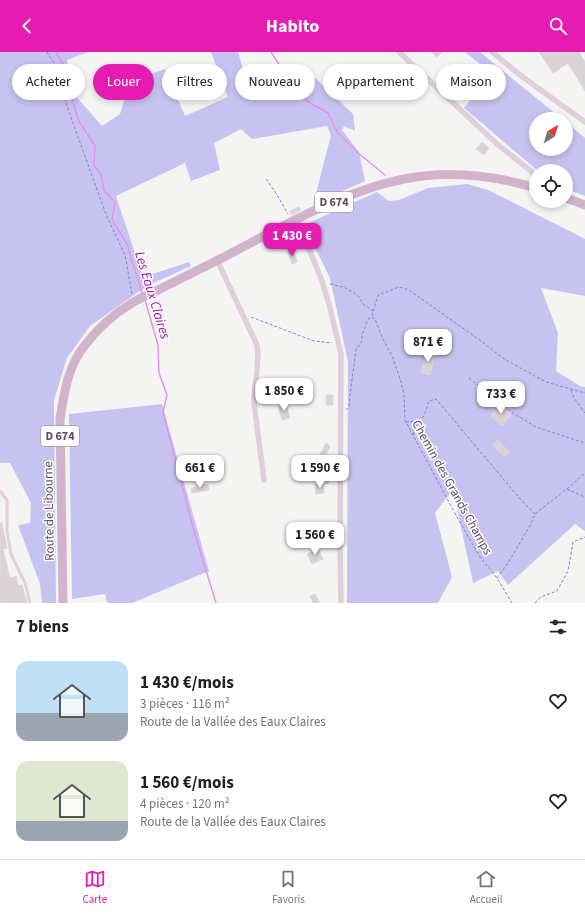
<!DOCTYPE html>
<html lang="fr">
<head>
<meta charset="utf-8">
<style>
	body { margin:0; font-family:"Source Sans 3",sans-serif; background:#f6f6f6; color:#202124; height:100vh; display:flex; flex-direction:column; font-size:15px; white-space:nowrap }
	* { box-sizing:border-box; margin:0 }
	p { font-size:13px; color:#757577 }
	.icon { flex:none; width:22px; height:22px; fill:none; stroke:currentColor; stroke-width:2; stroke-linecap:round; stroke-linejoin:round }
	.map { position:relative; height:551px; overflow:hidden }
	.drawer { display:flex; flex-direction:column; background:#fff; flex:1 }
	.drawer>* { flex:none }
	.guide { position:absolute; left:12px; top:12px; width:561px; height:36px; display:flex; gap:8px }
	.needle { width:26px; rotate:38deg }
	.tools { position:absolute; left:529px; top:60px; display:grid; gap:8px }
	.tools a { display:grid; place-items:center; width:44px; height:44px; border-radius:50%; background:#fff; box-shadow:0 2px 6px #0003; font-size:20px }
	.price { position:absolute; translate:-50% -34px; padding:0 9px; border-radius:8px; background:#fff; color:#222; font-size:13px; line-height:26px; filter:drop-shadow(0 1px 2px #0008) }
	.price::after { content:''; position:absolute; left:50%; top:24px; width:12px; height:9px; margin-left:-6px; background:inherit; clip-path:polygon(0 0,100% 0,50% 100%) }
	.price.current { background:#e61cb2; color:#fff }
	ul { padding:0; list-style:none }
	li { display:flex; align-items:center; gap:12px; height:100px; padding:0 16px }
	li span { display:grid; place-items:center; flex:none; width:112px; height:80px; border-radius:12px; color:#555 }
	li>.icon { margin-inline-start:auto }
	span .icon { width:48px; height:48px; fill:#fffc; stroke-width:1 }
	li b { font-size:17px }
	h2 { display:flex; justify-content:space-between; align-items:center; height:48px; padding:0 16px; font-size:17px }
	.tag { padding:0 14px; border-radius:18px; background:#fff; box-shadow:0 2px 6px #0003; font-size:14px; line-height:36px }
	.tag.current { background:#e61cb2; color:#fff }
	header { display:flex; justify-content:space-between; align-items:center; height:52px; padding:0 16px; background:#e61cb2; color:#fff; font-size:18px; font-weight:700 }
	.tab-bar { display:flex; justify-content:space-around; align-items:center; height:56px; border-top:1px solid #e0e0e0; background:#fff; font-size:11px; color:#757577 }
	.tab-bar a { display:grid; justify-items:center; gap:2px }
	.tab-bar .current { color:#e61cb2 }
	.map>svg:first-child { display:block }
	.green { fill:#c7c3f1 }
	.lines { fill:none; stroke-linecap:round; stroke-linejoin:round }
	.stream { stroke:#e491ed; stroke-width:1.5 }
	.building { fill:#dad2d7; stroke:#ded7db }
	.path { stroke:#8c7bcf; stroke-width:1; stroke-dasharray:3 2; stroke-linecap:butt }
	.service { stroke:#dfcfdc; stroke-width:3 }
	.minor { stroke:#dfcfdc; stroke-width:5.5 }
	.primary { stroke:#d1b3cb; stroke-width:9 }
	.labels { text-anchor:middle; stroke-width:3; stroke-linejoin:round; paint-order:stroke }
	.shield { fill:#fff; stroke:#90808e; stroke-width:1 }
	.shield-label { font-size:12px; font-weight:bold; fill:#614a5d }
	.street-label { font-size:13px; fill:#614a5d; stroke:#fff }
	.water-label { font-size:14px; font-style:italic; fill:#a10db1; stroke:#fff }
</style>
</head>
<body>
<header><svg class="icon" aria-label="back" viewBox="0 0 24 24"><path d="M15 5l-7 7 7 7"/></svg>Habito<svg class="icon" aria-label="search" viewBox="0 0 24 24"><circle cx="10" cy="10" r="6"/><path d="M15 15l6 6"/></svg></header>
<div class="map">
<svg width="585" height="551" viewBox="0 0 585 551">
	<rect width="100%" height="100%" fill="#f4f5f3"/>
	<!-- green -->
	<path class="green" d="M0 0H88L67 8 73 41 102 74 120 62 132 22 140 26 165 17 185 64 228 45 211 0H238L246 27 283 13 294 30 308 19 353 62 355 79 344 74 342 78 359 100 365 129 313 153 331 83 327 74 252 87 241 77 214 91 220 118 191 129 185 111 116 144 143 225 189 210 191 214 147 234 90 274 67 306 54 348 56 551H42L40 532 18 473 30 471 31 451 10 411H0Z
		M465 0H480L562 67H536V97H566V70L585 86V144L566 137V119H538L464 56 491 21Z
		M467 132 488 138 585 187V244L541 236 558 281 556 319 580 334 585 335V479L575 472 508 533 498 519 473 531 453 437 435 461 452 525 438 551H347L348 310 330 226 304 173 377 140 389 149 399 148 428 136Z
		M162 352 209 519 132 551H107L105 542 72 547 69 362Z"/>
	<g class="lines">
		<!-- stream -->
		<path class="stream" d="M56 0 65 15 67 32 79 69 95 94 94 114 101 122 104 139 115 150 112 168 127 192 142 241
			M271 0 297 40 310 51 328 61 338 81 357 100 385 123
			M145 248 158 293 159 321 167 343 163 360 194 479 216 551"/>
	</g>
	<!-- building -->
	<path class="building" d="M431 0H442L437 5Z
		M539 0H579L585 10V39L568 11 553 21Z
		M401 17 402 19 406 17 411 23 406 26 408 30 402 34 393 22Z
		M463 21 472 29 467 34 458 26Z
		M482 90 489 96 484 103 476 97Z
		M299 155 301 158 292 163 290 159Z
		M293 198 297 210 292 212 288 199Z
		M427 299 435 301 430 323 421 321Z
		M280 326 282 333 275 335 273 328Z
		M326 343H333V353H326Z
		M286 353 290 366 282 368 278 355Z
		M499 353 511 362 502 374 491 364Z
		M498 388 509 400 504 405 493 393Z
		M326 391 330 394 325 405 329 431 324 432 320 403Z
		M208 432 209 438 192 441 191 436Z
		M323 432 324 441 316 442 315 433Z
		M0 471H2L4 482 7 496 3 497 10 526 16 524 18 534 22 533 27 551H0Z
		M318 497 323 507 312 512 307 502Z
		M315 542 320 551H313L310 544Z"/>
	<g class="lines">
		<!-- path -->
		<path class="path" d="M47 0 59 19 63 42 74 74 107 165 125 203 132 242
			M266 127 276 141 288 162
			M330 232 343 235 353 240 360 246 362 251 373 259
			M372 264 378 243 399 235 409 238 481 289 504 307 546 330 585 341
			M251 265 314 289 332 291
			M469 326 513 361 536 375 585 391
			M571 338 574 346 585 361
			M346 358 349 355 351 335 356 298 362 289V283L368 267 372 265 375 267 382 285 393 306 401 330 404 343 405 368 458 467 480 505 497 526 512 551
			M406 370 417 369
			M413 383 418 368 424 364 429 349 436 347 521 448 535 462
			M567 437 585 445
			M497 526 508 511 531 472 535 462 568 436 585 421
			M535 551 541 545 557 539 568 519 573 490 585 485"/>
		<!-- service -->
		<path class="service" d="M0 439 7 448V479L11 502 25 531 30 551"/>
		<!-- minor -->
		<path class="minor" d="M399 0 497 92 536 123
			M492 0 520 23 585 70
			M295 169 307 192 322 229 329 252 341 302 340 488 341 551
			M217 208 257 293C260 312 254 332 254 351L264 428"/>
		<!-- primary -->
		<path class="primary" d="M566 146 585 153
			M63 551 60 367C64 341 68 314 85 293 98 276 114 262 132 251 139 246 148 243 156 239 176 229 196 219 216 209 275 179 339 140 404 127 449 118 493 123 536 136"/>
	</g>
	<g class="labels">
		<!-- shield labels -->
		<g class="shield">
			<rect x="315" y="140" width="38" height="20" rx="3"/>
			<rect x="41" y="374" width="38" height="20" rx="3"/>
		</g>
		<g class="shield-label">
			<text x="334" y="154">D 674</text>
			<text x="60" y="388">D 674</text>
		</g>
		<!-- street labels -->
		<g class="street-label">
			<text transform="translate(453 435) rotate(61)" y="5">Chemin des Grands Champs</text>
			<text transform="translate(48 459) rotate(-91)" y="5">Route de Libourne</text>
		</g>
		<!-- water labels -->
		<g class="water-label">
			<text transform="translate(153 243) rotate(73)" y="5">Les Eaux Claires</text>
		</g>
	</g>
</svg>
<div class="tools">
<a><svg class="needle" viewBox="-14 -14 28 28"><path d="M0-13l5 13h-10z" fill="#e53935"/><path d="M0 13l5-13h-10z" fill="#757577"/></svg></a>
<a><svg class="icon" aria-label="locate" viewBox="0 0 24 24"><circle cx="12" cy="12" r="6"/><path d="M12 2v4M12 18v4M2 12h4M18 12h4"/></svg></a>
</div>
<b class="price current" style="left:292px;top:205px">1 430 €</b>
<b class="price" style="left:428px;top:311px">871 €</b>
<b class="price" style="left:284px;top:360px">1 850 €</b>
<b class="price" style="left:501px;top:363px">733 €</b>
<b class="price" style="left:200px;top:437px">661 €</b>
<b class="price" style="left:320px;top:437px">1 590 €</b>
<b class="price" style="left:315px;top:504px">1 560 €</b>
<div class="guide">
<a class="tag">Acheter</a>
<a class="tag current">Louer</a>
<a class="tag">Filtres</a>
<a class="tag">Nouveau</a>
<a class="tag">Appartement</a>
<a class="tag">Maison</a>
</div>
</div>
<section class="drawer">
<h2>7 biens<svg class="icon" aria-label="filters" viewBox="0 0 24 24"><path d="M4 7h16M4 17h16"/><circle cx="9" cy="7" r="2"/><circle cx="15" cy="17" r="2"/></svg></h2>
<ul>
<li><span style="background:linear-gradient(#bfe0f5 65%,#9aa5b1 0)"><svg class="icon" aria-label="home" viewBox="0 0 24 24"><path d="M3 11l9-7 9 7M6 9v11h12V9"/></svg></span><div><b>1 430 €/mois</b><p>3 pièces · 116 m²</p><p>Route de la Vallée des Eaux Claires</p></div><svg class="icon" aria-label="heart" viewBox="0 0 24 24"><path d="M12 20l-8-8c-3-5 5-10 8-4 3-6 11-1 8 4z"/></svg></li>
<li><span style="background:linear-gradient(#dfe7d0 75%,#9aa5b1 0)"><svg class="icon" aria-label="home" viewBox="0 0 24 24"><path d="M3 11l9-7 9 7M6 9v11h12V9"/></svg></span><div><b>1 560 €/mois</b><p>4 pièces · 120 m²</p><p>Route de la Vallée des Eaux Claires</p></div><svg class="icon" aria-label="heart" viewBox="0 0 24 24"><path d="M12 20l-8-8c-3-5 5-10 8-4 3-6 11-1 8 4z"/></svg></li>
</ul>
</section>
<nav class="tab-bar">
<a class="current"><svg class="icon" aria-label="map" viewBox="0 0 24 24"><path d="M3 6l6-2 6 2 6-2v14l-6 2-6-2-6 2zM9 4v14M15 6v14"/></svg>Carte</a>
<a><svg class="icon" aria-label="saved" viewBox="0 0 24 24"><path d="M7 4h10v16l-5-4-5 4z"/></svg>Favoris</a>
<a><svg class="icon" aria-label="home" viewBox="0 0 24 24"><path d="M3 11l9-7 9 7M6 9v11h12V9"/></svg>Accueil</a>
</nav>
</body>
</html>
